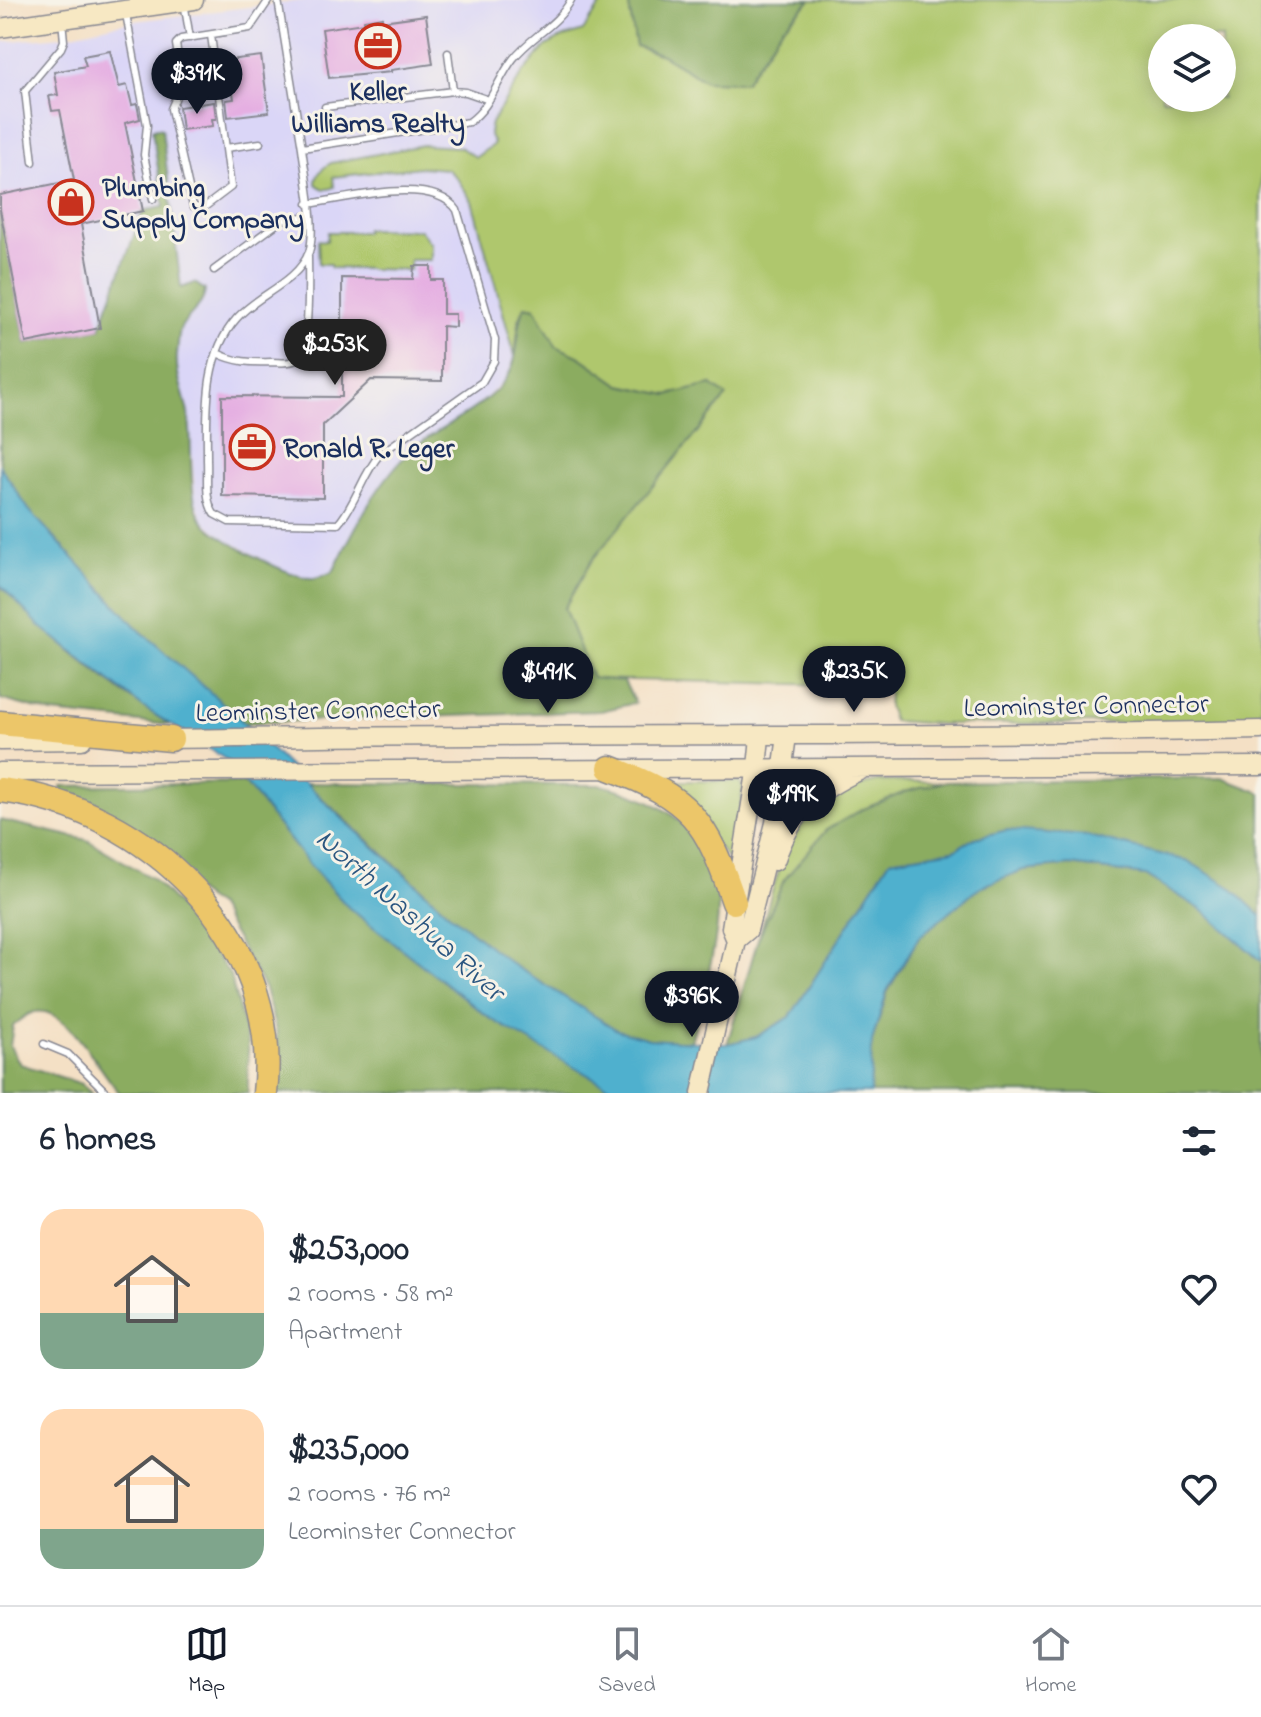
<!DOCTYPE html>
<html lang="en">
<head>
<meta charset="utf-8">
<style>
	body { margin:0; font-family:"Indie Flower",sans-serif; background:#f6f6f7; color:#1f2937; height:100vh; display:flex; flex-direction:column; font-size:30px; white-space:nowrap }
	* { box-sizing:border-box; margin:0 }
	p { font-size:26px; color:#747a83 }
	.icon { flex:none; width:44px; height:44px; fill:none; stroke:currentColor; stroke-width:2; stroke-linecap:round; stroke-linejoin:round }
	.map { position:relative; height:1093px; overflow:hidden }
	.sheet { display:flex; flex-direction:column; background:#fff; flex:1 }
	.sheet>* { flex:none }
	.fabs { position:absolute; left:1148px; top:24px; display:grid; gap:16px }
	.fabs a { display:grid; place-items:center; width:88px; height:88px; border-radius:50%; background:#fff; box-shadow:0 4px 20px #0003; font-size:40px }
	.price { position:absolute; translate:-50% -68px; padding:0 18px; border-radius:28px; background:#111827; color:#fff; font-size:26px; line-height:52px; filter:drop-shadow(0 2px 4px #0008) }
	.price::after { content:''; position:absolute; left:50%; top:48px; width:24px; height:18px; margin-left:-12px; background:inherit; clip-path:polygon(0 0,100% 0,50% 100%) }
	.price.current { background:#222; color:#fff }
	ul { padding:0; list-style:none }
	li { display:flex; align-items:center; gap:24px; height:200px; padding:0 40px }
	li span { display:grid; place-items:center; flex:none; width:224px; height:160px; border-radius:24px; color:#555 }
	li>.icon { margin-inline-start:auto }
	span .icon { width:96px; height:96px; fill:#fffc; stroke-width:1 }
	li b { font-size:34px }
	h2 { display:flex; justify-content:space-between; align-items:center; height:96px; padding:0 40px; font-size:34px }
	.dock { display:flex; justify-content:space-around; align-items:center; height:112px; border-top:2px solid #e0e1e3; background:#fff; font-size:22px; color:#747a83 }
	.dock a { display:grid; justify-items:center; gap:4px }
	.dock .current { color:#111827 }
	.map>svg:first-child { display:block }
	.built { fill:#dad6f7 }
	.green { fill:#afc76d; stroke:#657b66; stroke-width:2; fill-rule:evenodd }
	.forest { fill:#8bac60; stroke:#536e5f; stroke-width:2 }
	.water { fill:#50b0ce; stroke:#367096; stroke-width:2 }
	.building { fill:#e5afe2 }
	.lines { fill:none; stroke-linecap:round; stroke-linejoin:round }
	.lane-casing { stroke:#888892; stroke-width:9 }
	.secondary-casing { stroke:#888892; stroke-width:21 }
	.highway-casing { stroke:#888892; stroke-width:27 }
	.lane { stroke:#fff; stroke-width:6 }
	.secondary { stroke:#f7e8c3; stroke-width:18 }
	.highway { stroke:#ecc669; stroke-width:24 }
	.labels { text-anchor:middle; stroke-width:6; stroke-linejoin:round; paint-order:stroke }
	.poi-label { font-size:28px; font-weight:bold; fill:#1b2f5e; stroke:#f7f3e8; text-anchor:start }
	.street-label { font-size:28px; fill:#1b2f5e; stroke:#f7f3e8 }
	.water-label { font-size:30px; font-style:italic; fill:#2b5680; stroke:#f7f3e8 }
</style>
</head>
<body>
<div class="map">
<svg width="1261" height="1093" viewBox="0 0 1261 1093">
	<rect width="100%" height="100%" fill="#f7f3e8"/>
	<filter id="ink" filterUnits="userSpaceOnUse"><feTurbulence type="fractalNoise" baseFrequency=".0125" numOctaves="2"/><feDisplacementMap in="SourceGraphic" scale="16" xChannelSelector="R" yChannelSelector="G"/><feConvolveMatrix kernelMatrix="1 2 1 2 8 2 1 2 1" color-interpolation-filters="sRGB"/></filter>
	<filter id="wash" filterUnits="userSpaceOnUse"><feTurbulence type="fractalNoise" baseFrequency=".006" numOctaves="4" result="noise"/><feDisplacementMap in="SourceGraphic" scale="32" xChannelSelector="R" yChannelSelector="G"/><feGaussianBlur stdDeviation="1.8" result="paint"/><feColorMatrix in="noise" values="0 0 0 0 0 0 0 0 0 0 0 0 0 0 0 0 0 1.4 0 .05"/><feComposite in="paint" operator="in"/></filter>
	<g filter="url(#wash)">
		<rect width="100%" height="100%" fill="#f4e0c5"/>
		<!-- built -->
		<path class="built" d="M307 0H604L583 31 546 46 523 73 498 110 494 143 476 158 469 154 331 163 316 184 329 190 332 177 420 167 447 169 456 177 472 201 515 356 507 377 486 398 449 427 418 445 393 471 353 531 333 572 314 579 292 575 224 538 203 520 195 499 190 422 187 404 179 387 177 358 181 328 204 300 181 289 152 130 164 207 143 212 100 328 26 343 0 210V42L63 36 127 22Z"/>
		<!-- green -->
		<path class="green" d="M604 0H628L636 46 662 55 706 81 745 82 782 28 811 0H1261V722L941 724 893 721 888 706 889 693 874 686 592 679 564 609 591 560 711 385 668 395 620 385 580 357 555 346 535 308 525 306 519 320 515 356 472 201 456 177 447 169 420 167 333 177 334 187C327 191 322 189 316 184 316 174 322 168 331 163L423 145 459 147 476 157 494 144 489 133 491 123 523 73 546 46 559 39 583 31ZM1162 38H1222V98H1162Z
			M366 229 420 230 431 244V260H410V270L331 268 330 264H319L318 240 327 241 328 232H365Z
			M670 781H739L743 787 733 865 669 785Z
			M881 781 944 782 905 792 784 880 758 939C783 861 787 798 881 781Z"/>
		<!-- forest -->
		<path class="forest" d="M628 0H811L782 28 745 82 706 81 662 55 636 46Z
			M156 128 162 129 181 288 195 283 205 290C204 308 186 314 180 330 178 337 178 347 177 354 175 378 186 396 189 419 193 446 187 501 203 521 217 539 288 576 310 578 318 579 326 574 333 572 353 531 382 472 419 444 445 425 489 405 507 377 521 357 515 328 525 306L535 308 556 346 580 357 620 385 668 395 711 385 727 396 592 560 564 608 592 678 624 681 635 703 601 711 244 723 137 628 29 510 0 466V210L26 343 100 328 143 211 164 207 152 130Z
			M0 585C51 638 109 685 170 725L52 713 0 699Z
			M1222 778 1261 793V916L1230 887 975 838 954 850 890 860 790 1017 756 1037 727 1044 758 939 784 880 826 830 861 810 905 792 944 782Z
			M245 783 309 864 348 907 491 1019 621 1093H273L277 1073V1034L265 989 218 907 62 793 61 786Z
			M305 783 601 785C664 799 713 832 718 902 720 940 700 1004 691 1042L649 1039 617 1030 510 963 451 915Z
			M0 820 87 840 153 879 188 916 230 975 248 1043V1093H120C99 1072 64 997 29 1014 23 1017 18 1023 13 1026L10 1046 20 1064 82 1084 91 1093H0Z
			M1070 865 1145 875 1202 910 1261 961V1093H870L872 1041 888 991 919 937 980 887 1023 870Z"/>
		<!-- water -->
		<path class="water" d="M0 466 29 510 137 628 236 715 345 821 451 915 510 963 617 1030 649 1039 727 1044 756 1037 790 1017 890 860 954 850 975 838 1007 830 1088 836 1188 861 1230 887 1261 916V961L1202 910 1145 875 1070 865 1023 870 980 887 919 937 887 991 872 1041 870 1093H621L577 1069 491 1019 348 907 309 864 228 761 143 707 41 627 0 585Z"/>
		<g id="blocks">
			<!-- building -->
			<path class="building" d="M426 15 433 64 391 70V72L329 78 322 29 364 23V20L382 17V21Z
				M110 51 119 87 127 85 132 105 137 104 140 119 125 123 143 211 81 224 100 328 26 343 0 210V195L74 180 60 110 52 111 49 96 58 95 54 72 86 66 83 56Z
				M261 56 269 112 228 117 226 100 234 99 228 60Z
				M214 102 216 119H212L213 126 182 130 179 107Z
				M414 266H431V280H443V314H455V327L442 326V381L371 380 323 425V498L222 496V396L342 397V278L413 279Z"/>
		</g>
	</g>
	<g filter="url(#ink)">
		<use href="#blocks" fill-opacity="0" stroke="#888892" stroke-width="2"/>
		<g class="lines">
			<!-- lane casing -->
			<g class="lane-casing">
				<path id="lane" d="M278 0 302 148 469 122C491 107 497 80 513 59 530 37 558 25 571 0
					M184 2 190 38
					M126 14 147 125 144 155 153 199
					M211 35 231 187 202 209 193 206 171 109 182 82 176 44 181 39 250 28 269 0
					M448 53 453 91
					M182 82 217 78
					M325 107 453 91 466 92 489 100
					M226 148 260 143
					M302 148C305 174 317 229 309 252 297 283 258 294 237 318 203 356 207 412 207 460 208 477 204 498 214 514L229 522 338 524C356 504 362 475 380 454L482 382 494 361 495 340 457 210C433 174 346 199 308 204
					M33 162 25 91 61 48 64 41 62 20
					M214 270 282 220 310 216
					M217 353C235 362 251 363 271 362 279 362 289 364 296 360 311 351 308 275 308 256
					M44 1044 68 1054 107 1093"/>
			</g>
			<!-- secondary casing -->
			<g class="secondary-casing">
				<path id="secondary" d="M0 28 194 0
					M160 739C527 733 894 738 1261 730
					M0 741 82 740
					M0 772 1261 766
					M775 861C792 812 814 792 861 770
					M736 940 731 928 757 767 760 737
					M701 1093 736 940 748 930 775 823 787 736"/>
			</g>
			<!-- highway casing -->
			<g class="highway-casing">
				<path id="highway" d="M0 723 171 739
					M610 768C692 799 706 820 734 902
					M0 790C148 807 283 938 265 1093"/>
			</g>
			<!-- lane -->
			<use href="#lane" class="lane"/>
			<!-- secondary -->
			<use href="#secondary" class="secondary"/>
			<!-- highway -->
			<use href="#highway" class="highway"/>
		</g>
	</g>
	<!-- icons -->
	<defs>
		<g id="office-ring" transform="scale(2.3)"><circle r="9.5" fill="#f7f3e8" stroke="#c8321e" stroke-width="1.5"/><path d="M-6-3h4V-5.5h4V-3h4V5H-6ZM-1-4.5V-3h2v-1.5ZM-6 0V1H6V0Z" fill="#c8321e"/></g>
		<g id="shop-ring" transform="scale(2.3)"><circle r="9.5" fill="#f7f3e8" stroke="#c8321e" stroke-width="1.5"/><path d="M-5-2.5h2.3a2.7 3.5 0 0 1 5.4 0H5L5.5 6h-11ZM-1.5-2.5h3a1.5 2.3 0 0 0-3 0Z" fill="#c8321e"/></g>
	</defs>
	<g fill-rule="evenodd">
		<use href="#office-ring" x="378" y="46"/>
		<use href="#shop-ring" x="71" y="202"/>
		<use href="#office-ring" x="252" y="447"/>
	</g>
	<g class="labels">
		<!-- poi labels -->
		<g class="poi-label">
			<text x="378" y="100" text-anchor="middle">Keller<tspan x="378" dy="32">Williams Realty</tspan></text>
			<text x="102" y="196">Plumbing<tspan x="102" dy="32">Supply Company</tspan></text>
			<text x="283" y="457">Ronald R. Leger</text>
		</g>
		<!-- street labels -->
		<g class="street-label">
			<text transform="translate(1086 704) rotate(-1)" y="10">Leominster Connector</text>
			<text transform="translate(318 709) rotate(-1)" y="10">Leominster Connector</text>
		</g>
		<!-- water labels -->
		<g class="water-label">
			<text transform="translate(411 914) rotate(42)" y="10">North Nashua River</text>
		</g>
	</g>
</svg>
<div class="fabs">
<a><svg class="icon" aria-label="layers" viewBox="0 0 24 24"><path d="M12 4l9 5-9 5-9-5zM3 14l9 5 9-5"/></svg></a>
</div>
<b class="price" style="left:197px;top:116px">$391K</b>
<b class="price current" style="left:335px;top:387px">$253K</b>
<b class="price" style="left:854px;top:714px">$235K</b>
<b class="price" style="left:548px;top:715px">$491K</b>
<b class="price" style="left:792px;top:837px">$199K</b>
<b class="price" style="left:692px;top:1039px">$396K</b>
</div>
<section class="sheet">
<h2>6 homes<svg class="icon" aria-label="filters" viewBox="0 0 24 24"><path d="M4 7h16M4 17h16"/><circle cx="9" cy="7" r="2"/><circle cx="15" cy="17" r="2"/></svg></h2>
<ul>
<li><span style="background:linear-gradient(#ffd9b3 65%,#7fa58c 0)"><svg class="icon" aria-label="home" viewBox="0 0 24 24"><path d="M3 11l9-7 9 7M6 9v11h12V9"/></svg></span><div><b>$253,000</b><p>2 rooms · 58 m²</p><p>Apartment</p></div><svg class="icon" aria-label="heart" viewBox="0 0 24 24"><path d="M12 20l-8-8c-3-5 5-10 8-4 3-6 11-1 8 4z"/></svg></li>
<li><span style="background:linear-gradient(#ffd9b3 75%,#7fa58c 0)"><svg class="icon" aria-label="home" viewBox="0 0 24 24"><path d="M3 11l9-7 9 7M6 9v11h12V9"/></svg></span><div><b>$235,000</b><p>2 rooms · 76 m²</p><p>Leominster Connector</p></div><svg class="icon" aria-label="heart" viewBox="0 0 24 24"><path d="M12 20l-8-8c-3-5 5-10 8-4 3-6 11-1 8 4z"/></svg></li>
</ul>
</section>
<nav class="dock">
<a class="current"><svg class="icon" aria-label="map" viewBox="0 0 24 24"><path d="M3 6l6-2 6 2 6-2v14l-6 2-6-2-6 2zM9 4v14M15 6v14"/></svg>Map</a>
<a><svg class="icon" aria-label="saved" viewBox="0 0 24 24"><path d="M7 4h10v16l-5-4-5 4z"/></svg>Saved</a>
<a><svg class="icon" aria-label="home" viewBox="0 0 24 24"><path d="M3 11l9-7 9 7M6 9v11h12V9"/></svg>Home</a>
</nav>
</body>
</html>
